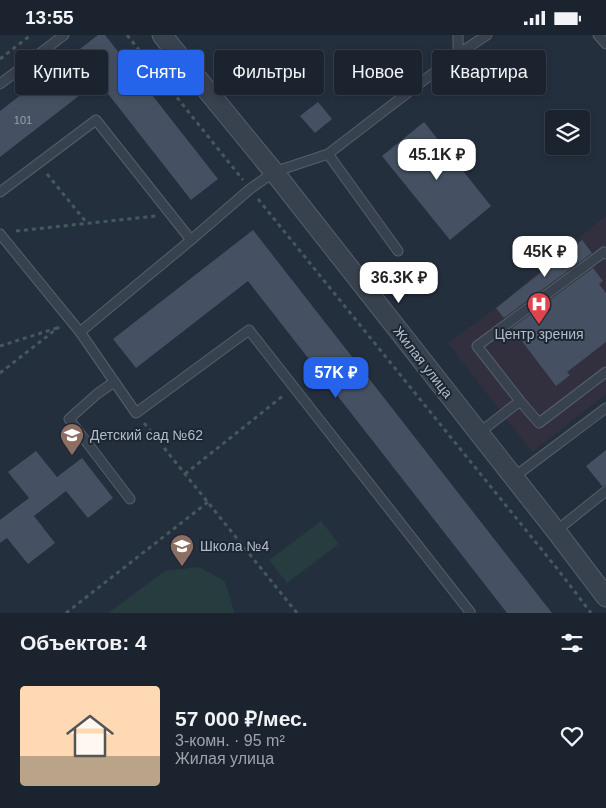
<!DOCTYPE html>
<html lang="ru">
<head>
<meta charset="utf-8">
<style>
	body { margin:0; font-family:Helvetica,sans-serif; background:#282f3a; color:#f1f3f6; height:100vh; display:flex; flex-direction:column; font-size:19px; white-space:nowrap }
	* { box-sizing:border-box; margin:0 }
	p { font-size:16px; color:#a0a4aa }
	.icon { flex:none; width:28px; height:28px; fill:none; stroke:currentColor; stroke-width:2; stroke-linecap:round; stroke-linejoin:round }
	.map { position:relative; height:578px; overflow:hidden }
	.details { display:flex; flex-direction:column; background:#1b232e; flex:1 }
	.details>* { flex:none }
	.top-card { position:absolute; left:15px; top:15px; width:576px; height:45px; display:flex; gap:10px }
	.controls { position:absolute; left:545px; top:75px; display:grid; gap:10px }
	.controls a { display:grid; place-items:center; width:45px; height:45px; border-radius:5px; background:#1b232e; box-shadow:0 2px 8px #0003,0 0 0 1px #39404a; font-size:25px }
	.price { position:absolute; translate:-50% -42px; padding:0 11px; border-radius:10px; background:#fff; color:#222; font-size:16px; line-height:32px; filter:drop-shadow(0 1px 2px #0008) }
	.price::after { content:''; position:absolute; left:50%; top:30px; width:15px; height:11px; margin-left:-8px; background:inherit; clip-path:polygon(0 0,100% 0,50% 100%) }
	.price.on { background:#2563eb; color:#fff }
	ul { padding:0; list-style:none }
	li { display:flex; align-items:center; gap:15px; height:125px; padding:0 20px }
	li+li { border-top:1px solid #39404a }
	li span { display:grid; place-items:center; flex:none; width:140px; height:100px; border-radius:5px; color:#555 }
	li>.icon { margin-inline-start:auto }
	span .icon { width:60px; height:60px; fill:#fffc; stroke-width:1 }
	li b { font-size:21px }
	h2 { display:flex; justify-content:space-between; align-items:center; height:60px; padding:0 20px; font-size:21px }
	.pill { padding:0 18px; border-radius:5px; background:#1b232e; box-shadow:0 2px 8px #0003,0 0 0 1px #39404a; font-size:18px; line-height:45px }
	.pill.on { background:#2563eb; color:#fff }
	.status { display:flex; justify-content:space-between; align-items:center; height:35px; padding:0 25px; background:#1b232e; direction:ltr }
	.status svg { height:14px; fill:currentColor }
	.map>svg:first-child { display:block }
	.medical { fill:#32303f }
	.green { fill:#263c3f }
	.building { fill:#455162 }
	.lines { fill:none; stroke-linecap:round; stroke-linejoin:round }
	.lane-casing { stroke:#565f6c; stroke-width:11 }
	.street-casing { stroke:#565f6c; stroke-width:21 }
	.path { stroke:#44595c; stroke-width:3; stroke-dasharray:4 4; stroke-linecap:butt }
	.lane { stroke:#38414e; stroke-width:9 }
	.street { stroke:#38414e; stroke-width:19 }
	.labels { text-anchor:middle; stroke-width:4; stroke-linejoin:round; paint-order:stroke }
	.number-label { font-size:11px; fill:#98a1af }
	.poi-label { font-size:14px; fill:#b4bcc9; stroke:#1d2633; text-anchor:start }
	.street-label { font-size:14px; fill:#b4bcc9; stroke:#1d2633 }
</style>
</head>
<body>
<div class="status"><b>13:55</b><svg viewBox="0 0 49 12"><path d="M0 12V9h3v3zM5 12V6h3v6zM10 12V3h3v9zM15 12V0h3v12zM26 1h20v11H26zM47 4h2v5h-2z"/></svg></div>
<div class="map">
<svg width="606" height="578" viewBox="0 0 606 578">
	<rect width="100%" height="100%" fill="#242f3e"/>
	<!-- medical -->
	<path class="medical" d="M606 181V359L532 417 448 308 496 273 560 218Z"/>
	<!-- green -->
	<path class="green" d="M321 486 339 509 287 548 269 525Z
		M199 532 225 546 234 576 233 578H108L165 536Z"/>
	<!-- building -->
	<path class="building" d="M98 0H105L218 144 191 165 98 46 0 122V76Z
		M318 67 332 84 315 98 300 81Z
		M424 87 491 171 450 205 382 121Z
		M253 195 552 578H507L248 246 136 333 113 304Z
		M582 205 592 218 504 283 496 273Z
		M593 233 603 246 599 249 606 258V307L567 337 570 340 556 351 512 293Z
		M606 415V450L602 451 586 431Z
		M36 416 57 442 82 423 113 463 88 483 66 456 34 481 55 508 28 529 7 503 0 508V485L29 463 8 437Z"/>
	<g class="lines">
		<!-- lane casing -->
		<g class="lane-casing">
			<path id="lane" d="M598 0 606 9
				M458 19V0
				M0 49 64 0
				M328 119 398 216
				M0 157 96 85 191 205
				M0 199 80 297 136 378 249 295 470 577 469 578
				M80 297 191 205 250 154 274 137 328 119 458 19 487 0
				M114 347 97 359 69 384 130 464
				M520 366 477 311 604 217 606 219
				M479 398 520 366 539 388 606 337
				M514 442 606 373
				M556 496 606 456"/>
		</g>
		<!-- street casing -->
		<g class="street-casing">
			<path id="street" d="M162 0 274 137 556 496 606 562"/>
		</g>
		<!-- path -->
		<path class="path" d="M127 0 243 145
			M0 24 31 0
			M47 139 87 188
			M258 164 559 536 591 578
			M16 196 156 181
			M0 311 57 293
			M0 338 59 292
			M144 388 297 578
			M185 439 284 360
			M66 578 208 467"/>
		<!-- lane -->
		<use href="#lane" class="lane"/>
		<!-- street -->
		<use href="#street" class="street"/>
	</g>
	<!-- icons -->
	<defs>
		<g id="hospital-pin" transform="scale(1.25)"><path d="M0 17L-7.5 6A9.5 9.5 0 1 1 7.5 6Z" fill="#e0444e" stroke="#1d2633"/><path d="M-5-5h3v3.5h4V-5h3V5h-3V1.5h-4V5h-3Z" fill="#fff"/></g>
		<g id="school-pin" transform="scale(1.25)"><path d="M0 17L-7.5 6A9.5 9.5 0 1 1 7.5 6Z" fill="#8d6e63" stroke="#1d2633"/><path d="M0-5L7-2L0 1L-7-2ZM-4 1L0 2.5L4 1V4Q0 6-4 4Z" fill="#fff"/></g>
	</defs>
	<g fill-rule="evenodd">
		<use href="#hospital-pin" x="539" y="269"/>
		<use href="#school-pin" x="72" y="400"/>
		<use href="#school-pin" x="182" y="511"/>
	</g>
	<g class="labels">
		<!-- number labels -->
		<g class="number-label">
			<text x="23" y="89">101</text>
		</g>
		<!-- poi labels -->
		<g class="poi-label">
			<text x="539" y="304" text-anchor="middle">Центр зрения</text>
			<text x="90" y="405">Детский сад №62</text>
			<text x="200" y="516">Школа №4</text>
		</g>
		<!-- street labels -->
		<g class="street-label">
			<text transform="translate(423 327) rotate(52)" y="5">Жилая улица</text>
		</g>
	</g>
</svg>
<div class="controls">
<a><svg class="icon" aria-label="layers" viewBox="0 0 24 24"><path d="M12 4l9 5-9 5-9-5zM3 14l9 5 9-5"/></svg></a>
</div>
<b class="price" style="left:437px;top:146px">45.1K ₽</b>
<b class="price" style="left:545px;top:243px">45K ₽</b>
<b class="price" style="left:399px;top:269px">36.3K ₽</b>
<b class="price on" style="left:336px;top:364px">57K ₽</b>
<div class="top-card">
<a class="pill">Купить</a>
<a class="pill on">Снять</a>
<a class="pill">Фильтры</a>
<a class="pill">Новое</a>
<a class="pill">Квартира</a>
</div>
</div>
<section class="details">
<h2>Объектов: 4<svg class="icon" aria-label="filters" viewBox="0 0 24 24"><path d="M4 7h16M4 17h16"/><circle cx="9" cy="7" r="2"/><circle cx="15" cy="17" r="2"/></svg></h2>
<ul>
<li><span style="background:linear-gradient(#ffd9b3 70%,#b9a48a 0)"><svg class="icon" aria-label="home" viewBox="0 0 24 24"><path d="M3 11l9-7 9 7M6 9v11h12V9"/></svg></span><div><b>57 000 ₽/мес.</b><p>3-комн. · 95 m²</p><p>Жилая улица</p></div><svg class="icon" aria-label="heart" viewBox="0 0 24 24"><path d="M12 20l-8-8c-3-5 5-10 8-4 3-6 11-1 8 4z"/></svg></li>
</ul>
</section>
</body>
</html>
